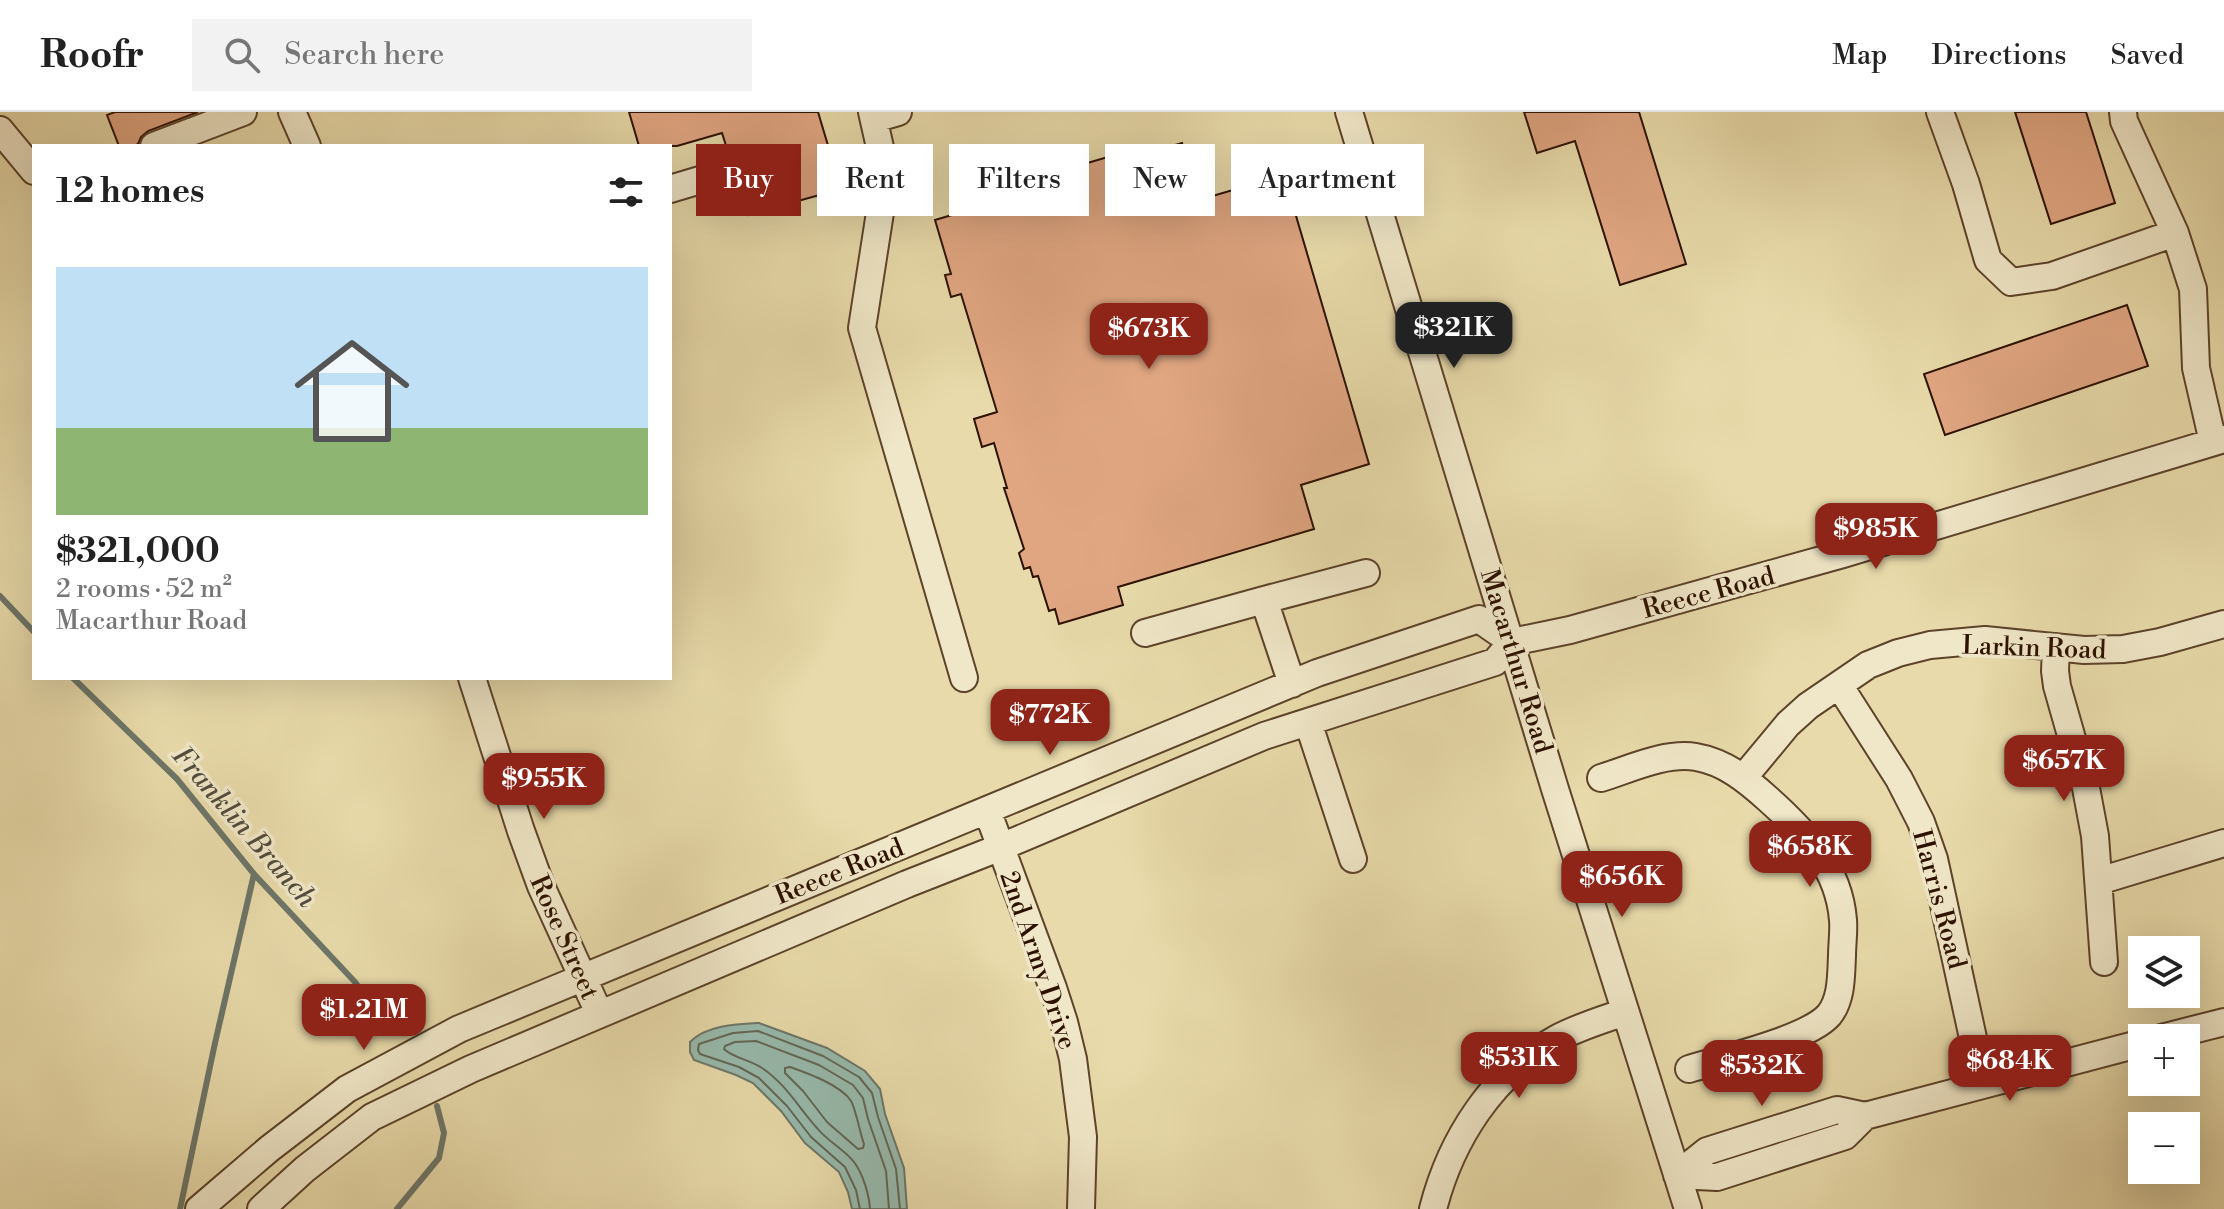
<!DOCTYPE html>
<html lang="en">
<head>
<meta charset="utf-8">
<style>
	body { margin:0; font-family:"Libre Bodoni",serif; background:#f2f2f2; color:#222; height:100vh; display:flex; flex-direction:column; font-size:30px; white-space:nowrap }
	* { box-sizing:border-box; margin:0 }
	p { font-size:26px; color:#767676 }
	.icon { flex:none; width:44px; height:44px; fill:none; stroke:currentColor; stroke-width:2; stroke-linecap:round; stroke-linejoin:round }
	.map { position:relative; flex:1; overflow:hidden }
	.panel { position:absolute; left:32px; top:32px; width:640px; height:536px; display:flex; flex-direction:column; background:#fff; border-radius:0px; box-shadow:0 8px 32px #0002 }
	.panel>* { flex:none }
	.hud { position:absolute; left:696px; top:32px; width:760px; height:72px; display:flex; gap:16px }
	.buttons { position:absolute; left:2128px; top:824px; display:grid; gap:16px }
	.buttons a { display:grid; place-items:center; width:72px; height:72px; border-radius:0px; background:#fff; box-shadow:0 8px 32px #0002; font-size:40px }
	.price { position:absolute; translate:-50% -68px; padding:0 18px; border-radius:16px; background:#8f2418; color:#fff; font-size:26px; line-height:52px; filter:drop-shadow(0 2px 4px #0008) }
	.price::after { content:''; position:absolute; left:50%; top:48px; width:24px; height:18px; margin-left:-12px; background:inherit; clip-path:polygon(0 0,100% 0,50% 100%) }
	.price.selected { background:#222; color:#fff }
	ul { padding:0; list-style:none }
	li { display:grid; align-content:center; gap:16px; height:424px; padding:0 24px }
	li+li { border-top:2px solid #e0e0e0 }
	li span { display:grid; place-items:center; height:248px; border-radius:0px; color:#555 }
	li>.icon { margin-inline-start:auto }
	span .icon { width:144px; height:144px; fill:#fffc; stroke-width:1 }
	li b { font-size:34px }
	h2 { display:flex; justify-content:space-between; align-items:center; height:96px; padding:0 24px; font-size:34px }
	.tag { padding:0 28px; border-radius:0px; background:#fff; box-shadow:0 8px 32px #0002; font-size:28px; line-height:72px }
	.tag.selected { background:#8f2418; color:#fff }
	header { display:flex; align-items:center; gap:48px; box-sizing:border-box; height:112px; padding:0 40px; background:#fff; border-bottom:2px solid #e0e0e0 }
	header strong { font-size:38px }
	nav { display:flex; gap:44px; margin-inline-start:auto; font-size:28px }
	.search { width:560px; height:72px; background:#f2f2f2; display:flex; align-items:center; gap:20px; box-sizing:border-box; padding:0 28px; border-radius:0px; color:#767676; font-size:30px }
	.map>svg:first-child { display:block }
	.water { fill:#97baad; stroke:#6d7668; stroke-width:2 }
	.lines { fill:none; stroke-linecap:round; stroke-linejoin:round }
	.shore { stroke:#626656; stroke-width:2 }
	.stream { stroke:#6d7668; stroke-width:6 }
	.building { fill:#e0a682; stroke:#2d1100; stroke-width:2 }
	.minor-casing { stroke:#5c432a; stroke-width:30 }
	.minor { stroke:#f0e7c8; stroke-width:26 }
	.labels { text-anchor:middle; stroke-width:7; stroke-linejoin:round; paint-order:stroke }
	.street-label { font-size:26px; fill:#2d1100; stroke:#f0e7c8 }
	.water-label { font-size:28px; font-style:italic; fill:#524c3d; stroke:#f0e7c8 }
</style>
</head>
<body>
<header>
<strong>Roofr</strong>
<div class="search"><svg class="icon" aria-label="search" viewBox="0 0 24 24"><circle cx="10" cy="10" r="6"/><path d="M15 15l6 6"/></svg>Search here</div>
<nav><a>Map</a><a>Directions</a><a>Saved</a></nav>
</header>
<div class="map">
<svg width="2224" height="1097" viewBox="0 0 2224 1097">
	<rect width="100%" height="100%" fill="#e8daaa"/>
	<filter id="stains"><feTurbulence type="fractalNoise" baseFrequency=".0025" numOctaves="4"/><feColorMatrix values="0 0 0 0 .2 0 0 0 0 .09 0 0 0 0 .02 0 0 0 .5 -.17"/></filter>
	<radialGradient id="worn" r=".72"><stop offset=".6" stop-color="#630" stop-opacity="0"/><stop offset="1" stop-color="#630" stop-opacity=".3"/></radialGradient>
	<!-- water -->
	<path class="water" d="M759 911 827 936 865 959 880 977 885 1002 904 1056 907 1097H852L848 1080 839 1060 805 1031 781 999 753 971 736 963 694 948 690 940V930C706 913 737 912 759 911Z"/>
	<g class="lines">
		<!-- shore -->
		<path class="shore" d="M790 955C807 961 841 973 851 989 856 998 860 1021 864 1032L863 1036 858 1037 827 1010 803 979 785 961V956Z
			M860 1097 856 1078 845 1055 811 1025 787 994 759 966 739 955 700 942 698 938 699 932 733 921 758 919 823 944 859 965 872 981 878 1005 896 1057 900 1097
			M870 1097C869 1082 863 1062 854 1050 844 1037 827 1029 817 1016 799 996 785 971 762 956 751 948 733 946 724 937L725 934 735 930 756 929 819 953 853 973 863 986 868 1007 886 1059 889 1097"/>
		<!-- stream -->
		<path class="stream" d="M0 484 34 520
			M73 566 177 667 254 762 355 870 375 900
			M180 1097 215 931 254 762
			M397 1097 439 1046 444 1021 437 994"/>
	</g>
	<!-- building -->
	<path class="building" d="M115 0H198L148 19 141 25 138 32 134 34H119L107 3Z
		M629 0H818L841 77 748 103 722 21 677 34H639Z
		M1524 0H1639L1686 152 1620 173 1575 29 1537 41Z
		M2015 0H2086L2115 91 2051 112Z
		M1182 31 1199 88 1284 63 1369 352 1301 373 1314 417 1118 475 1123 493 1059 512 1055 497 1049 499 1038 464 1033 465 1030 455 1024 457 1019 441 1024 437 1004 376H1007L994 331 982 335 974 307 997 300 961 182 951 185 945 163 951 162 935 108 1036 78 1033 67 1118 42 1120 49Z
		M2127 193 2148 254 1945 323 1924 262Z"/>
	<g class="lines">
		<!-- minor casing -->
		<g class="minor-casing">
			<path id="minor" d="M292 0 307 34
				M872 0 886 62 862 216 964 566
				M1349 0 1555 677 1688 1097
				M1940 0 1966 72 1988 148 2011 170 2052 164 2175 121
				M2123 0 2124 9 2175 121 2193 177 2196 256 2213 330
				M874 7 898 0
				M0 18 34 59
				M154 34 243 0
				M670 77 717 63
				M1264 488 1366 461
				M1145 521 1264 488 1292 572
				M2056 535 2055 559 2057 574 2086 676 2095 724 2104 850
				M472 566 521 719 541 774 599 901
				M1839 573 1899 667 1921 710 1934 747 1983 972
				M1308 610 1353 747
				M1744 665 1788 612 1808 594 1868 553 1898 541 1930 533 1985 528 2084 538 2123 537 2160 530 2224 512
				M1601 666C1630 657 1665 640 1696 645 1725 650 1747 668 1768 687 1805 720 1839 756 1843 808 1844 820 1842 832 1842 844 1841 863 1842 887 1829 903 1808 927 1722 947 1689 957
				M987 698 1053 876 1064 910 1073 947 1083 1025 1081 1097
				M2099 769 2224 731
				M2161 926 2224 910
				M1677 1063 1707 1039 1837 998 1865 1004 2142 931
				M1677 1063 1717 1065 1845 1024 1865 1004
				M199 1097 269 1037 347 977 459 917 1317 561 1479 507 1512 530
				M261 1097 305 1057 372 1005 471 957 907 772 1001 735 1264 624 1495 550 1512 530 1570 518 1843 442 2224 327
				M1433 1097C1451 1027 1492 963 1556 927 1578 915 1602 908 1625 900"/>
		</g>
		<!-- minor -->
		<use href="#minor" class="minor"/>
	</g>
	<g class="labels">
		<!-- street labels -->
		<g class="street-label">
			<text transform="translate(1708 480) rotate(-15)" y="9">Reece Road</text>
			<text transform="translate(2034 535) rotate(2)" y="9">Larkin Road</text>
			<text transform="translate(1517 549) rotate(73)" y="9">Macarthur Road</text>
			<text transform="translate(839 759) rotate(-22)" y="9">Reece Road</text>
			<text transform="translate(1940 787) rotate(75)" y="9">Harris Road</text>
			<text transform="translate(565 825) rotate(66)" y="9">Rose Street</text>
			<text transform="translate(1039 848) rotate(71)" y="9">2nd Army Drive</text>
		</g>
		<!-- water labels -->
		<g class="water-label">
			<text transform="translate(245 714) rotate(49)" y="10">Franklin Branch</text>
		</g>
	</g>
	<rect width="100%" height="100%" filter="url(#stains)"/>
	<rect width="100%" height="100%" fill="url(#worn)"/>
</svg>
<div class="buttons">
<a><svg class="icon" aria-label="layers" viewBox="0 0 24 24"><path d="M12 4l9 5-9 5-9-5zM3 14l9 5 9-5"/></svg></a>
<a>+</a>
<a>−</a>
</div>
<b class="price selected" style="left:1454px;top:258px">$321K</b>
<b class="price" style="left:1149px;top:259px">$673K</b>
<b class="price" style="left:1876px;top:459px">$985K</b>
<b class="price" style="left:1050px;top:645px">$772K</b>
<b class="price" style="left:2064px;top:691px">$657K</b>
<b class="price" style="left:544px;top:709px">$955K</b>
<b class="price" style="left:1810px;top:777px">$658K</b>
<b class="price" style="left:1622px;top:807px">$656K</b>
<b class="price" style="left:364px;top:940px">$1.21M</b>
<b class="price" style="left:1519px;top:988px">$531K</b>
<b class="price" style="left:2010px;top:991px">$684K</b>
<b class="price" style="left:1762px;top:996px">$532K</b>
<div class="hud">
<a class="tag selected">Buy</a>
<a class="tag">Rent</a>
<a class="tag">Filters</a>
<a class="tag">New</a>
<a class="tag">Apartment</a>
</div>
<section class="panel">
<h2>12 homes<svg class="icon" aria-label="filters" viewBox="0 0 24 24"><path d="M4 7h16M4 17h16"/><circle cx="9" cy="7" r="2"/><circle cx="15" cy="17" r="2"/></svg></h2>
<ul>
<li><span style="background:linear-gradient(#bfe0f5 65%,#8fb573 0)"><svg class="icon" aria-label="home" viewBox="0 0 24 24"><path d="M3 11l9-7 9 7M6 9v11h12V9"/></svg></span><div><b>$321,000</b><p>2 rooms · 52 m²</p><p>Macarthur Road</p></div></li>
</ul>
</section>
</div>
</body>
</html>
